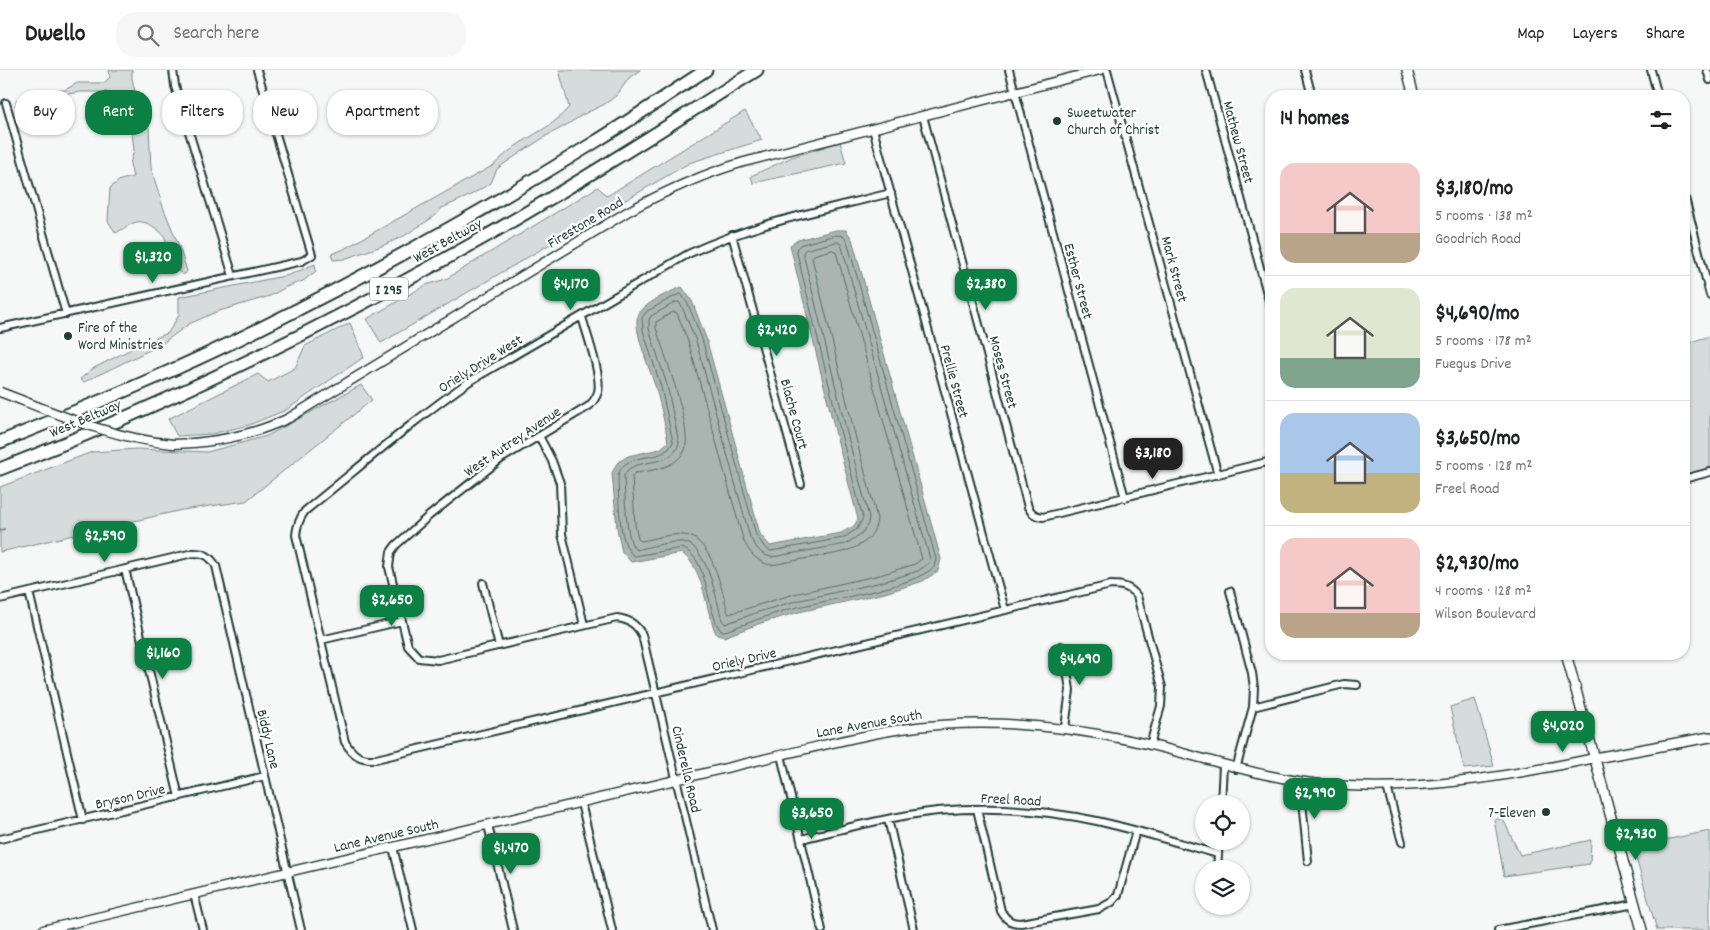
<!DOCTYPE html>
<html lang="en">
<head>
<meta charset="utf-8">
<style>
	body { margin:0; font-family:Dekko,sans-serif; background:#f6f6f6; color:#202124; height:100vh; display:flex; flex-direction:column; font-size:19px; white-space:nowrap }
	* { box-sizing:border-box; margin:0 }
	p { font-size:16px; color:#757577 }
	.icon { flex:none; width:28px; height:28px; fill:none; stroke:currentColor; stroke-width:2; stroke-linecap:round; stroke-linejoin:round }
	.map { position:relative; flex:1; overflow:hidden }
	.panel { position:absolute; left:1265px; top:20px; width:425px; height:570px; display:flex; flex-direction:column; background:#fff; border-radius:20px; box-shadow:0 1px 4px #0004 }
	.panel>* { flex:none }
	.banner { position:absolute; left:15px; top:20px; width:475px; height:45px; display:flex; gap:10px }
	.controls { position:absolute; left:1195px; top:725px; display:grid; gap:10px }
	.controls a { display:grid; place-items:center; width:55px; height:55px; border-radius:50%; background:#fff; box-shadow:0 1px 4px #0004; font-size:25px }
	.price { position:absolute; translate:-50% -42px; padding:0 11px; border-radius:10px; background:#0b8043; color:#fff; font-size:16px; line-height:32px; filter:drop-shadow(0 1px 2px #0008) }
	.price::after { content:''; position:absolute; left:50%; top:30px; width:15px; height:11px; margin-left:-8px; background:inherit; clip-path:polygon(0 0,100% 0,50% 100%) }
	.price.active { background:#222; color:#fff }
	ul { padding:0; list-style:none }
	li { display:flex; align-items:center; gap:15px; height:125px; padding:0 15px }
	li+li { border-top:1px solid #e0e0e0 }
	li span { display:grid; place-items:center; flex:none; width:140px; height:100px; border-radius:15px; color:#555 }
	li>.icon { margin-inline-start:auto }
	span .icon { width:60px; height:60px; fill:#fffc; stroke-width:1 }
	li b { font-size:21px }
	h2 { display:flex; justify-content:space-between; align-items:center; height:60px; padding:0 15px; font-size:21px }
	.pill { padding:0 18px; border-radius:20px; background:#fff; box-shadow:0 1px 4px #0004; font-size:18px; line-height:45px }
	.pill.active { background:#0b8043; color:#fff }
	header { display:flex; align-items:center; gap:30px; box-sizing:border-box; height:70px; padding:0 25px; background:#fff; border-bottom:1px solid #e0e0e0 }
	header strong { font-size:24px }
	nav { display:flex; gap:28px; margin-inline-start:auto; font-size:18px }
	.search { width:350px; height:45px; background:#f6f6f6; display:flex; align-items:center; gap:12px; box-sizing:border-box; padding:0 18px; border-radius:20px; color:#757577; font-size:19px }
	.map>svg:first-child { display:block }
	.green { fill:#d6dcdb; stroke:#7a8c88 }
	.water { fill:#aab5b1; stroke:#72857f }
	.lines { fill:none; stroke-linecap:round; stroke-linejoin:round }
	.shore { stroke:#576d66; stroke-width:1 }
	.stream { stroke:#72857f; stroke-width:2 }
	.minor-casing { stroke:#1f3d34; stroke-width:10 }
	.tertiary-casing { stroke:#1f3d34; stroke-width:11 }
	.secondary-casing { stroke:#1f3d34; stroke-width:12 }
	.motorway-casing { stroke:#1f3d34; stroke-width:15 }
	.minor { stroke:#fff; stroke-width:6 }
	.tertiary { stroke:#fff; stroke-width:8 }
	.secondary { stroke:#fff; stroke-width:9 }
	.motorway { stroke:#fff; stroke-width:11 }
	.tertiary-bridge-casing { stroke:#1f3d34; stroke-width:11; stroke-linecap:butt }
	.tertiary-bridge { stroke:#fff; stroke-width:8 }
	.poi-dot { fill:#1f3d34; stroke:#fff; stroke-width:2 }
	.labels { text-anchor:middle; stroke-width:4.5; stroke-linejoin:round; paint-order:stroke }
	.shield { fill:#fff; stroke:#627771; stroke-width:1 }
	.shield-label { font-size:14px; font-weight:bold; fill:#1f3d34 }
	.poi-label { font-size:15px; fill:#1f3d34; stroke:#fff; text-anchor:start }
	.street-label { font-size:15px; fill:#1f3d34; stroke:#fff }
</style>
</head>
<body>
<header>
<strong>Dwello</strong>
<div class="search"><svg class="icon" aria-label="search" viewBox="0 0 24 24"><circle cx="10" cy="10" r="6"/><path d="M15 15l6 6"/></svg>Search here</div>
<nav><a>Map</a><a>Layers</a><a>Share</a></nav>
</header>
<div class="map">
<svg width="1710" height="860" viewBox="0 0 1710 860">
	<rect width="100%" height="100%" fill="#f6f7f7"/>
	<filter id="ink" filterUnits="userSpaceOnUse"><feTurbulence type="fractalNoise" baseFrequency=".02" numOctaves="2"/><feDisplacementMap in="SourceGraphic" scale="10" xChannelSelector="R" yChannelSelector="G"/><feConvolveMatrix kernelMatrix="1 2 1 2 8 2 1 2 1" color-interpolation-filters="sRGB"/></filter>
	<g filter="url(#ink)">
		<!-- green -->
		<path class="green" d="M109 0H132V8L136 26 142 34 149 58 151 98 163 137 179 176 187 201 185 204H182C164 190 172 181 164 166 159 159 145 150 137 152 130 153 122 160 116 163L108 151 110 118 120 110 133 107 130 94 134 80 132 63 124 48 122 35 117 27 109 22H80L43 28 30 38 19 39 15 36 17 30 38 22 65 20 77 13H104L110 7Z
			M559 0H640L629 8 617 25 605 34 584 44 563 57 546 66 508 91 497 99 491 113 469 126 442 138 435 146 404 166 382 176 344 189 333 190 331 184 342 180 494 95C503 86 512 78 522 72 541 60 554 55 569 37Z
			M745 41 762 70 689 93 381 273 367 249 426 215 446 209 598 117 607 126Z
			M840 72 846 93 753 113 751 106 792 87Z
			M315 194 316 201 303 211 286 217 270 226 216 242 189 254 160 275 84 312 80 309 94 298 141 274 168 263 179 245V227L289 205Z
			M350 253 364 287 286 340 249 355 211 364 177 366 168 349 258 304 268 312 295 298 305 276Z
			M1710 266V398L1684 404V274Z
			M361 315 372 330 246 431 182 440 0 482V417L92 382 137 379 207 382 267 366Z
			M1475 629 1494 696 1464 699 1450 637Z
			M1494 749H1503L1520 785 1591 770 1590 794 1504 806Z
			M1710 761V860H1657L1635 785 1649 773Z"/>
		<!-- water -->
		<path class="water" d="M836 160H846L852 169 941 489 938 501 923 511 885 523 799 542 761 553 724 567 717 565C704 540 706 501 682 483L631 492 622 482 617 458 612 403 617 393 628 386 660 379 668 372C665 354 661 337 656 319 652 304 632 259 638 246 642 234 671 221 682 217L692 231 706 268 760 464 770 476 841 463 854 456 858 449 836 365 790 175 798 170Z"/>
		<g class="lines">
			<!-- shore -->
			<path class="shore" d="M836 165 843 166 847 171 936 489 934 497C912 518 831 529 798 537 773 543 749 553 725 561H721C706 542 709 487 682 478L634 486C617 474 619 425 618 405 627 378 663 396 673 372L661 317 643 260 642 248 647 241 679 224H681L688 234 702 269 756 465 766 479 771 481 843 468 857 459 863 448 841 364 796 179 800 175Z
				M837 172 841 174 930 489 929 493 918 501 882 512 796 531 758 542 725 554 722 550C717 532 707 474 683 472 671 471 649 477 636 480 625 472 625 421 624 406 631 385 672 401 679 373L667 315 649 259V250L651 246 676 232H679L682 237 696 271 750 467C755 476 761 486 772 487L846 474 862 463 868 454 869 447 847 363 803 183 805 180Z
				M833 180 836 182 922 489 915 494 880 505 794 524 729 544 728 543C722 521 712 467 684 465 670 463 654 469 641 471L638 469 635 455 632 406 635 403C653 400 673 399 684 382 695 365 663 280 656 258V252L673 242 677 243 689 274 743 469C748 481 757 493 771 495 784 493 797 490 809 488 834 484 875 481 877 448L854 361 812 188 814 185Z"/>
			<!-- stream -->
			<path class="stream" d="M0 461 4 459"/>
			<!-- minor casing -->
			<g class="minor-casing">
				<path id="minor" d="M173 0 175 16 233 206
					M1009 0 1125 428
					M1107 0 1218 405
					M1206 0 1271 238
					M1305 0 1312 26
					M1651 0 1658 26
					M1707 0 1710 10
					M6 33 66 244
					M923 46 1028 437C1032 444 1035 446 1043 447L1271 391
					M873 59 1005 540
					M891 123C822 140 752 154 688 184L470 311C412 351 360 397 305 441 299 449 297 455 296 465L345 672C353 685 360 690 376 689L1111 515C1123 515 1130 517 1137 526L1162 617 1161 636 1150 675
					M1684 124 1710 225
					M732 165 801 414
					M582 247C587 265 602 306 598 322 596 328 593 332 589 336L501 389 430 445 396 475 391 482 389 497 408 576 419 588 438 590 617 548C630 550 636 554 642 565L712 860
					M0 258 280 196 302 191 312 185 257 0
					M539 366 552 391 560 413 562 464 584 555
					M1684 409 1710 402
					M125 499 179 727
					M483 513 499 576
					M1230 521 1252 603 1254 618 1253 637 1236 699
					M29 522 83 750
					M0 529 193 483C205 483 210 486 216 496L301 860
					M321 570 402 551
					M1061 576 1067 601 1070 620 1065 658
					M1253 637 1344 614 1357 615
					M781 685 822 860
					M1300 712 1308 791
					M1387 717 1402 772
					M581 733 612 860
					M1221 734 1223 695
					M977 739 1001 841C1006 850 1011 853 1021 853L1099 839 1112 832 1118 825 1120 818 1136 761
					M888 749 914 860
					M488 755 513 860
					M0 769 265 706
					M801 769C846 758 892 746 938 741 991 736 1046 740 1097 751 1138 760 1178 773 1218 784
					M393 777 413 860
					M1217 799 1219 771
					M194 824 203 860
					M1498 860 1635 834"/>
			</g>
			<!-- tertiary casing -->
			<g class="tertiary-casing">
				<path id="tertiary" d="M173 374C214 373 251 366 289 348L627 142C665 121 703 104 744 92L1100 0
					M43 860 781 685C821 676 861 665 902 659 979 648 1054 654 1129 670 1197 684 1262 710 1332 715 1419 722 1509 706 1595 688"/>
			</g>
			<!-- secondary casing -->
			<g class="secondary-casing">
				<path id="secondary" d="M1407 0 1414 26
					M1566 584 1642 860
					M1595 688 1710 667"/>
			</g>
			<!-- motorway casing -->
			<g class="motorway-casing">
				<path id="motorway" d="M0 372C84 338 169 304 251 263 368 205 483 142 595 72 632 49 669 24 706 0
					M0 399C166 335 327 256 481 169 575 116 665 57 757 0"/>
			</g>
			<!-- minor -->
			<use href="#minor" class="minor"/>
			<!-- tertiary -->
			<use href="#tertiary" class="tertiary"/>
			<!-- secondary -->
			<use href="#secondary" class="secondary"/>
			<!-- motorway -->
			<use href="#motorway" class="motorway"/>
			<!-- tertiary-bridge casing -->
			<g class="tertiary-bridge-casing">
				<path id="tertiary-bridge" d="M0 322C56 343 113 369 173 374"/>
			</g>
			<!-- tertiary-bridge -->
			<use href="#tertiary-bridge" class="tertiary-bridge"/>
		</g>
	</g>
	<!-- markers -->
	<g class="poi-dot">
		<circle cx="1057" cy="51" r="5"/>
		<circle cx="68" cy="266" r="5"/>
		<circle cx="1546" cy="742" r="5"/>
	</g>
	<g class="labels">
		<!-- shield labels -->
		<rect class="shield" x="370" y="207.5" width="38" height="23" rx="4"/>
		<g class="shield-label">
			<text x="389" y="224">I 295</text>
		</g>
		<!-- poi labels -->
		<g class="poi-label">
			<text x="1067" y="47">Sweetwater<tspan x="1067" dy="17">Church of Christ</tspan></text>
			<text x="78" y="262">Fire of the<tspan x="78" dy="17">Word Ministries</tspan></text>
			<text x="1536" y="747" text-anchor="end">7-Eleven</text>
		</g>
		<!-- street labels -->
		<g class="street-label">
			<text transform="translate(1239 72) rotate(75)" y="5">Mathew Street</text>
			<text transform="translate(585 152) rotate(-31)" y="5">Firestone Road</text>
			<text transform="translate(447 170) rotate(-29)" y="5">West Beltway</text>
			<text transform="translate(1175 199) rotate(75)" y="5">Mark Street</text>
			<text transform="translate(1079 211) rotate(75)" y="5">Esther Street</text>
			<text transform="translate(480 293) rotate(-32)" y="5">Oriely Drive West</text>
			<text transform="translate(1004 302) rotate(75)" y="5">Moses Street</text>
			<text transform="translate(955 311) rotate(75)" y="5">Prellie Street</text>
			<text transform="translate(795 344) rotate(75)" y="5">Blache Court</text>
			<text transform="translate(85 348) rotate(-23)" y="5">West Beltway</text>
			<text transform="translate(512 371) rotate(-34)" y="5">West Autrey Avenue</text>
			<text transform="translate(744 589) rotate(-13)" y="5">Oriely Drive</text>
			<text transform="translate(869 653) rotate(-10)" y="5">Lane Avenue South</text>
			<text transform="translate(269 669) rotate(77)" y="5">Biddy Lane</text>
			<text transform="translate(687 699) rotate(77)" y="5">Cinderella Road</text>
			<text transform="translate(130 726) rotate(-13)" y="5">Bryson Drive</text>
			<text transform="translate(1011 729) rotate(3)" y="5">Freel Road</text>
			<text transform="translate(386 765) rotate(-13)" y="5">Lane Avenue South</text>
		</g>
	</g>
</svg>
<div class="controls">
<a><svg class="icon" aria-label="locate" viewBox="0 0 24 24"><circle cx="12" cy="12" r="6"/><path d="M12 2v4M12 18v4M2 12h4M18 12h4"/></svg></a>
<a><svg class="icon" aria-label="layers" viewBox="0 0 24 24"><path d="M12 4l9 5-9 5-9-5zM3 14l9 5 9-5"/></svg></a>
</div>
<b class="price" style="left:153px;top:214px">$1,320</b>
<b class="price" style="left:571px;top:241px">$4,170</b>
<b class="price" style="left:986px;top:241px">$2,380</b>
<b class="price" style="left:777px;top:287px">$2,420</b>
<b class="price active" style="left:1153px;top:410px">$3,180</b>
<b class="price" style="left:105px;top:493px">$2,590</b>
<b class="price" style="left:392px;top:557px">$2,650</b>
<b class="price" style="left:163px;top:610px">$1,160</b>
<b class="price" style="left:1080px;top:616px">$4,690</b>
<b class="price" style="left:1563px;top:683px">$4,020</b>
<b class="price" style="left:1315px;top:750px">$2,990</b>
<b class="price" style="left:812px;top:770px">$3,650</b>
<b class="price" style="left:1636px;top:791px">$2,930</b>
<b class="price" style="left:511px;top:805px">$1,470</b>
<div class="banner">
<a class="pill">Buy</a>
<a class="pill active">Rent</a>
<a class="pill">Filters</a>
<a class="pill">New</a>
<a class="pill">Apartment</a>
</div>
<section class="panel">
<h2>14 homes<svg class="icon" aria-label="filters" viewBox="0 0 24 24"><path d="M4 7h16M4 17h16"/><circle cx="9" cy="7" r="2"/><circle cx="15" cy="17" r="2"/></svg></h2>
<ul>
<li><span style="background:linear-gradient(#f6c9c9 70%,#b9a48a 0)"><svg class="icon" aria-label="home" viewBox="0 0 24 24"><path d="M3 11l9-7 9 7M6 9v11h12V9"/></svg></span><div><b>$3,180/mo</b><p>5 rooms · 138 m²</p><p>Goodrich Road</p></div></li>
<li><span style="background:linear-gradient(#dfe7d0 70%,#7fa58c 0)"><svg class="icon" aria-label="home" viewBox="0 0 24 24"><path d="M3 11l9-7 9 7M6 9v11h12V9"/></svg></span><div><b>$4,690/mo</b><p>5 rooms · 178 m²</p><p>Fuegus Drive</p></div></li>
<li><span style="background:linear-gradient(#a9c7e8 60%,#c2b280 0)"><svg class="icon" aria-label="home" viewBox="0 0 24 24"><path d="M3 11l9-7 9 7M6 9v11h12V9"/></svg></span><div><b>$3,650/mo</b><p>5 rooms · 128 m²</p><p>Freel Road</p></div></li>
<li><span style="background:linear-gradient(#f6c9c9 75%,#b9a48a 0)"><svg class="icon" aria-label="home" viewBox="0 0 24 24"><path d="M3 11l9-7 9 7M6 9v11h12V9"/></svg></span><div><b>$2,930/mo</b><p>4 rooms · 128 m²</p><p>Wilson Boulevard</p></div></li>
</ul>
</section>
</div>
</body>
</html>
